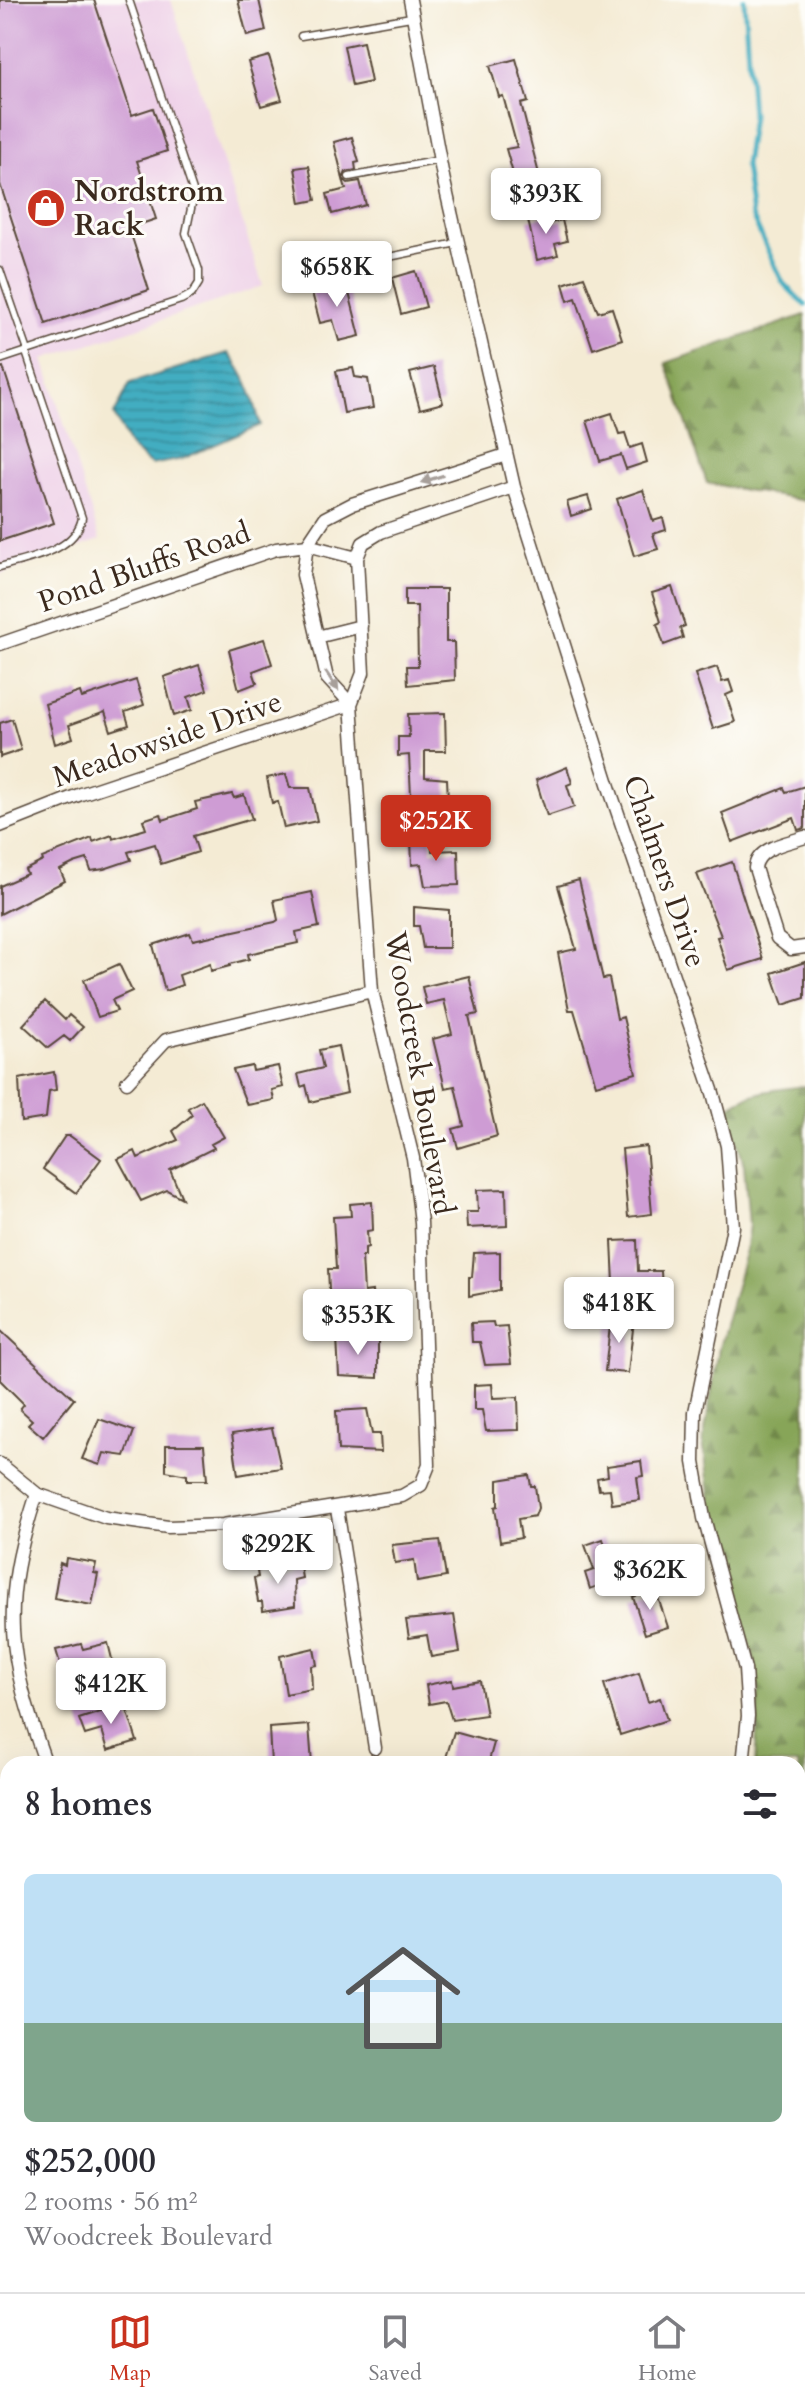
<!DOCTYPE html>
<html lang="en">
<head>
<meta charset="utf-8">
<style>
	body { margin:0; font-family:Cardo,serif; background:#f2f2f3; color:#2b2b33; height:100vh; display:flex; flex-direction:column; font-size:30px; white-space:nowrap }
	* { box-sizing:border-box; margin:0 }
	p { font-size:26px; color:#7c7c81 }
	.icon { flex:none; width:44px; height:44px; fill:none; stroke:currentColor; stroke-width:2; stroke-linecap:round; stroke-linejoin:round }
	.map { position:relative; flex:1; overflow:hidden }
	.panel { position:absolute; left:0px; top:1756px; width:806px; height:536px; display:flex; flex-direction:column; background:#fff; border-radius:24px 24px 0 0; box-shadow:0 8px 32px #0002 }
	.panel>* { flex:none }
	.price { position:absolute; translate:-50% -68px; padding:0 18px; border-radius:8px; background:#fff; color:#222; font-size:26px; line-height:52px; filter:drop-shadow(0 2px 4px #0008) }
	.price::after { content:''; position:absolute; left:50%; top:48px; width:24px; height:18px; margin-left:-12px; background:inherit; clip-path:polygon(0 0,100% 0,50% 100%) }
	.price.active { background:#c8321e; color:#fff }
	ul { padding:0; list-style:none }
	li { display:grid; align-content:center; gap:16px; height:424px; padding:0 24px }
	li+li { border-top:2px solid #e1e1e2 }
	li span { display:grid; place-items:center; height:248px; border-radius:12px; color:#555 }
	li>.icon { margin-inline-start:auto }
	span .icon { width:144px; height:144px; fill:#fffc; stroke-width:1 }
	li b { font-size:34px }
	h2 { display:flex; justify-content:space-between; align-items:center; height:96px; padding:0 24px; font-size:34px }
	.menu { display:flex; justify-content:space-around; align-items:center; height:112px; border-top:2px solid #e1e1e2; background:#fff; font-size:22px; color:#7c7c81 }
	.menu a { display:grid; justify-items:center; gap:4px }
	.menu .active { color:#c8321e }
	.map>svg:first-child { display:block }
	.built { fill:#eed0e8 }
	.forest { fill:url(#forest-firs); stroke:#61683b; stroke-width:2 }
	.water { fill:url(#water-rules); stroke:#3e6c70; stroke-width:2 }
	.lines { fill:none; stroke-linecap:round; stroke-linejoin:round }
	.stream { stroke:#42adc1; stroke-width:5 }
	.building { fill:#ce9cd4 }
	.service-casing { stroke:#574739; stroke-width:9 }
	.minor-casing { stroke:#574739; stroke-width:15 }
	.service { stroke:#fff; stroke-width:6 }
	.minor { stroke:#fff; stroke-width:12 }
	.oneway { fill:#a79f9a }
	.labels { text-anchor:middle; stroke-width:6; stroke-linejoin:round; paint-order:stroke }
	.poi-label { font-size:30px; font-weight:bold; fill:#3b2a1e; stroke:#fdfcf7; text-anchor:start }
	.street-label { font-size:30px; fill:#3b2a1e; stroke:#fdfcf7 }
</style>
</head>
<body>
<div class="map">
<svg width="805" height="2292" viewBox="0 0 805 2292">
	<defs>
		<pattern id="forest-firs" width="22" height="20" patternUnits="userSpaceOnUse" patternTransform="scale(2)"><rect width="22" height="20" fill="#87a558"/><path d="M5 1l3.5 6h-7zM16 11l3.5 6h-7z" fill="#708748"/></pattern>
		<pattern id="water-rules" width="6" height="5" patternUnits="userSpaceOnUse" patternTransform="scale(2)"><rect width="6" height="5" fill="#42adc1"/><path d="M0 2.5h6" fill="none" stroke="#388d9c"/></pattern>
	</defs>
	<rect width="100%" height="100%" fill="#fdfcf7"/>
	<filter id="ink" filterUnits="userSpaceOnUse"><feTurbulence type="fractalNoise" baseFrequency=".0125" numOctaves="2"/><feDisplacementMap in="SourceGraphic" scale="16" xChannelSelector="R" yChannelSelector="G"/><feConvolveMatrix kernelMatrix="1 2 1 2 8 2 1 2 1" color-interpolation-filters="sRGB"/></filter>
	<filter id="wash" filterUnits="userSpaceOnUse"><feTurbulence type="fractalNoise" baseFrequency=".006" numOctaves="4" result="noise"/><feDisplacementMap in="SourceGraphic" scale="32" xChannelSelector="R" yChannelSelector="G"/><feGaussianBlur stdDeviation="1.8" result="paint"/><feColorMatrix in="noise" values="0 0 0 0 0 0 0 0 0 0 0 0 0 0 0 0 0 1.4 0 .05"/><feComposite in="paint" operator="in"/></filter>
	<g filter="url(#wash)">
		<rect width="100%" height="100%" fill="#f4ebd4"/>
		<!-- built -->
		<path class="built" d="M0 0H171L263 286 44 359 100 540 0 574Z"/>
		<!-- forest -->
		<path class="forest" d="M805 315V501L707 483 666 363Z
			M805 1086V2292H696V2284H798V1764H755L759 1694 754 1660 714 1523 703 1442 719 1348 745 1253 749 1225 744 1165 728 1108C748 1091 780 1089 805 1086Z
			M0 2172 8 2173V2284H29L28 2292H0Z
			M397 2284H584L591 2292H397Z"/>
		<!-- water -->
		<path class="water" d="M228 353C247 375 254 398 260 425L182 459 151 465 130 447 114 415 130 383Z"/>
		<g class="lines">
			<!-- stream -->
			<path class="stream" d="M744 0 752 116 745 165 752 216 783 283 805 305
				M798 2009 805 1995
				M397 2284 403 2292
				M742 2284 743 2292
				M12 2292 16 2284"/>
		</g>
		<g id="blocks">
			<!-- building -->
			<path class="building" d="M0 0H94L132 115 153 108 167 151 137 161 156 219 129 228 149 290 46 324 0 184Z
				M238 0H259L266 31 247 36Z
				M363 42 371 82 352 86 344 46Z
				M269 56 282 100 261 106 248 62Z
				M516 59 528 102 521 104 540 178 516 184 506 149 517 147 503 96 499 97 490 66Z
				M352 137 359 162 355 163 356 170 346 172 343 179 334 142Z
				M309 166 316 200 301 203 295 168Z
				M343 179 348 183 360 181 366 205 332 214 327 194 346 189Z
				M548 215 550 223 562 220 567 241 555 244 558 255 537 260 528 220Z
				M416 271 426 307 401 314 392 278Z
				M584 277 598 312 612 308 622 339 593 349 576 298 568 301 563 284Z
				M346 281 360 336 339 341 333 320 320 323 311 289Z
				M3 367 54 523 0 541V368Z
				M434 367 443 403 420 409 410 373Z
				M353 368 355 377 368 379 373 408 344 413 336 371Z
				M612 413 619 434 625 433 630 448 642 444 647 462 626 469 621 455 600 461 587 421Z
				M643 490 653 521 663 518 666 530 653 534 658 549 634 556 617 499Z
				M588 496 592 509 571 516 567 502Z
				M672 587 685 626 680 628 683 638 664 645 657 624 661 622 652 593Z
				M405 589H446V642H454L455 680 408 685 407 666H418L417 606H405Z
				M264 639 272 664 253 671 257 683 239 690 229 650Z
				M199 665 207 690 188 697 192 710 174 716 164 677Z
				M717 667 722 682 729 680 733 692 726 695 735 722 713 729 695 674Z
				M136 680 144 705 125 712 129 725 111 731 105 712 69 725 73 738 55 744 45 704 80 692 82 698Z
				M445 713 446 751H425V777L447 779 449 820 424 821 419 796H411L409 755 398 756V737H409L408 714Z
				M12 719 21 750 0 757V723Z
				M567 767 572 783 567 785 574 807 547 816 536 780Z
				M286 774 290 788H310L317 821 284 828 278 802 272 803 267 778Z
				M805 786V828L798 830 794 818 732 842 722 813 784 788 786 792Z
				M232 794 234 798 244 795 252 819 193 836 198 852 161 864 155 844 128 852 131 860 104 869 91 871 87 859 74 863 60 870 65 881 0 914V886L27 874 25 870 43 861 42 858 92 838 93 842 112 835 113 839 146 829 143 820 161 814 163 820 197 809 195 802Z
				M411 838H431L432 851 458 850 459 885 425 886 421 864 412 865Z
				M732 862 763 959 728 970 717 937 721 936 697 874Z
				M579 880 603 979 609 978 617 1019 623 1017 636 1073 596 1085 574 1010H569L558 953 576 949 558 886Z
				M312 892 319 927 296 932 298 943 248 954 249 959 230 964V966L211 971 210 964 179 975 182 985 165 991 153 945 190 933 193 940 275 922 278 920 274 900Z
				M414 907 449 910V948H423L419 926H414Z
				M805 962V998L783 1005 772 973Z
				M119 964 132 991 112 1000 117 1011 98 1017 84 980Z
				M469 976 478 1014 469 1016 497 1136 458 1148 453 1129 464 1126 455 1086 445 1088 433 1039 452 1034 444 1000 426 1004 422 987Z
				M45 1001 65 1020 69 1015 83 1027 70 1041 64 1036 48 1048 23 1025Z
				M338 1046 347 1093 310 1102 306 1085 301 1087 298 1074 323 1068 319 1050Z
				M252 1066 253 1071 278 1066 283 1087 272 1090 274 1100 247 1105 233 1070Z
				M54 1072 56 1090 49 1091 46 1118 21 1122 19 1079Z
				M202 1100 224 1137 211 1144 214 1148 170 1170 182 1198 167 1190 141 1201 118 1159 135 1151 138 1158 178 1140 173 1131 192 1115 188 1108Z
				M65 1136H70L101 1159 76 1193 43 1169Z
				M646 1146 652 1214 628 1217 622 1149Z
				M506 1189 507 1226 467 1228 466 1212H478L477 1190Z
				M372 1202 373 1230 367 1231 368 1247 365 1248V1256H362L364 1292 372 1291 373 1310 330 1308 328 1269H336L333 1217 351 1216 350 1204Z
				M637 1240 638 1271H661L662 1291 634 1292V1282L614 1283 612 1241Z
				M500 1252V1290L469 1296V1277H472L474 1253Z
				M611 1317 634 1320 628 1373 605 1371Z
				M493 1322 494 1327 507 1326 511 1364 485 1365 480 1342H472L471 1323Z
				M0 1330 74 1399 43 1437 28 1424 32 1420 20 1409 24 1404 0 1380Z
				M378 1336V1378L339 1376 337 1338Z
				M492 1384 493 1398 518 1397 519 1430 486 1431 482 1410H474V1385Z
				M367 1409 372 1434H380L381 1452 338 1450 336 1411Z
				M99 1419 134 1431 125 1456 104 1453 100 1465 82 1459Z
				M272 1428 281 1468 238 1475 232 1434Z
				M166 1445H204L207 1480H187V1475L166 1471Z
				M641 1461 643 1476 637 1477 640 1500 612 1504 610 1489 599 1490 597 1478 608 1476 607 1466Z
				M529 1475 531 1486H535L538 1508 535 1516 518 1519 521 1538 500 1542 495 1507 498 1506V1480Z
				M603 1539 617 1579 590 1589 585 1573 594 1570 585 1545Z
				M440 1540 446 1577 417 1582 414 1560 395 1563 392 1545Z
				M66 1558 96 1563 94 1573 98 1574 92 1605 54 1598 60 1563 65 1565Z
				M299 1560 302 1578 294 1580 295 1606 263 1611 262 1602H258L254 1578 258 1577 257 1571Z
				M655 1589 668 1627 645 1634 633 1597Z
				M454 1615 460 1652 431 1657 427 1635 409 1638 406 1620Z
				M108 1643 116 1675 84 1683 74 1664 61 1667 56 1650 81 1644 83 1649Z
				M314 1648 317 1665 311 1666 312 1689 286 1694 280 1656Z
				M639 1673 648 1702 660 1698 667 1720 620 1735 604 1684Z
				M452 1680 453 1686 480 1681 486 1715 452 1720 446 1701 429 1704 426 1685Z
				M125 1704 137 1741 108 1750 102 1730 85 1735 79 1719Z
				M309 1725 312 1764H271L269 1728Z
				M454 1732 494 1743 488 1764H444Z"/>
		</g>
	</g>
	<g filter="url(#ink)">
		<use href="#blocks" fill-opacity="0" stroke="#574739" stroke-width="2"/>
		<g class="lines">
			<!-- service casing -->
			<g class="service-casing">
				<path id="service" d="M301 36 411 17
					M349 177 440 160
					M0 270 28 351
					M349 274 384 258 457 243
					M0 360 181 300 192 294 199 283V270L186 233 194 194 129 0
					M0 567C29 558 75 552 82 518L26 352"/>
			</g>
			<!-- minor casing -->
			<g class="minor-casing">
				<path id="minor" d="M410 0 443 177 514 487 611 793 713 1093 727 1146 733 1227 695 1412 694 1462 704 1518 745 1669 748 1716 743 1764
					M317 637 361 626
					M0 644 276 549 307 545 357 558
					M351 704 327 678 303 575 307 545 325 518 352 504 506 455
					M0 826 81 794 351 704
					M805 837C788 843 757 847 755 868L777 938 791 949 805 947
					M127 1082 166 1040 372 991
					M0 1464 37 1494 106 1518 168 1527 223 1525 402 1496 421 1485 429 1465 421 1222 413 1158 372 991 351 704 363 673 357 558 363 543 381 532 514 487
					M37 1494C0 1605 7 1655 46 1764
					M337 1509 375 1748
					M47 2292 50 2284"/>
			</g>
			<!-- service -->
			<use href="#service" class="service"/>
			<!-- minor -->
			<use href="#minor" class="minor"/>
		</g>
		<!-- one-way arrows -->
		<defs><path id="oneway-solid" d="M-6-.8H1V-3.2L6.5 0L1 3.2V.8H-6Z" transform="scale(2)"/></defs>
		<g class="oneway">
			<use href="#oneway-solid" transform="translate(432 479) rotate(162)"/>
			<use href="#oneway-solid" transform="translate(332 681) rotate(56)"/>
		</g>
	</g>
	<!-- icons -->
	<defs>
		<g id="shop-disc" transform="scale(2)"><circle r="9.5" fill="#c8321e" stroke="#fdfcf7"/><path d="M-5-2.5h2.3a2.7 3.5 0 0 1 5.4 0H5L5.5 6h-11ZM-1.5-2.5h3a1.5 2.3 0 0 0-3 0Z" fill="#fff"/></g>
	</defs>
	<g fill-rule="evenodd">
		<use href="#shop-disc" x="46" y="208"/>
	</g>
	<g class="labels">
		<!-- poi labels -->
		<g class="poi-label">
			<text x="74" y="201">Nordstrom<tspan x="74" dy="34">Rack</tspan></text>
		</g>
		<!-- street labels -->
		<g class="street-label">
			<text transform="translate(144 567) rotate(-19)" y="10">Pond Bluffs Road</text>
			<text transform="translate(167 739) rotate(-19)" y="10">Meadowside Drive</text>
			<text transform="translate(665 871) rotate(71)" y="10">Chalmers Drive</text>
			<text transform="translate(420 1073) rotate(80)" y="10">Woodcreek Boulevard</text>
		</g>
	</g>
</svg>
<b class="price" style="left:546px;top:236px">$393K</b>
<b class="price" style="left:337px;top:309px">$658K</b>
<b class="price active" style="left:436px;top:863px">$252K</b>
<b class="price" style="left:619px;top:1345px">$418K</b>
<b class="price" style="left:358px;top:1357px">$353K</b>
<b class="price" style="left:278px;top:1586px">$292K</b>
<b class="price" style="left:650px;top:1612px">$362K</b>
<b class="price" style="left:111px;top:1726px">$412K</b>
<section class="panel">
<h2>8 homes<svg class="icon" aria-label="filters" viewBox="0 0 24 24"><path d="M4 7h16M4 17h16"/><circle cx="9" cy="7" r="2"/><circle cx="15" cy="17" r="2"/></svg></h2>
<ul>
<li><span style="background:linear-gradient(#bfe0f5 60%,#7fa58c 0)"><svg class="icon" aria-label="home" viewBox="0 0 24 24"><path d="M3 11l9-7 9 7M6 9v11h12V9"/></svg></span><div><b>$252,000</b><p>2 rooms · 56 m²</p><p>Woodcreek Boulevard</p></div></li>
</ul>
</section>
</div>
<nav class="menu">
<a class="active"><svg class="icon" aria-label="map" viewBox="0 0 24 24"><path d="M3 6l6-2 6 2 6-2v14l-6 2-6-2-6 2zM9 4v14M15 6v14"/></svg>Map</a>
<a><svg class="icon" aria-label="saved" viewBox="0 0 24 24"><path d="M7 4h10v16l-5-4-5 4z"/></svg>Saved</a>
<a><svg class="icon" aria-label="home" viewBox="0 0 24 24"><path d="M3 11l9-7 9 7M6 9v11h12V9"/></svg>Home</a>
</nav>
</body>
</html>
